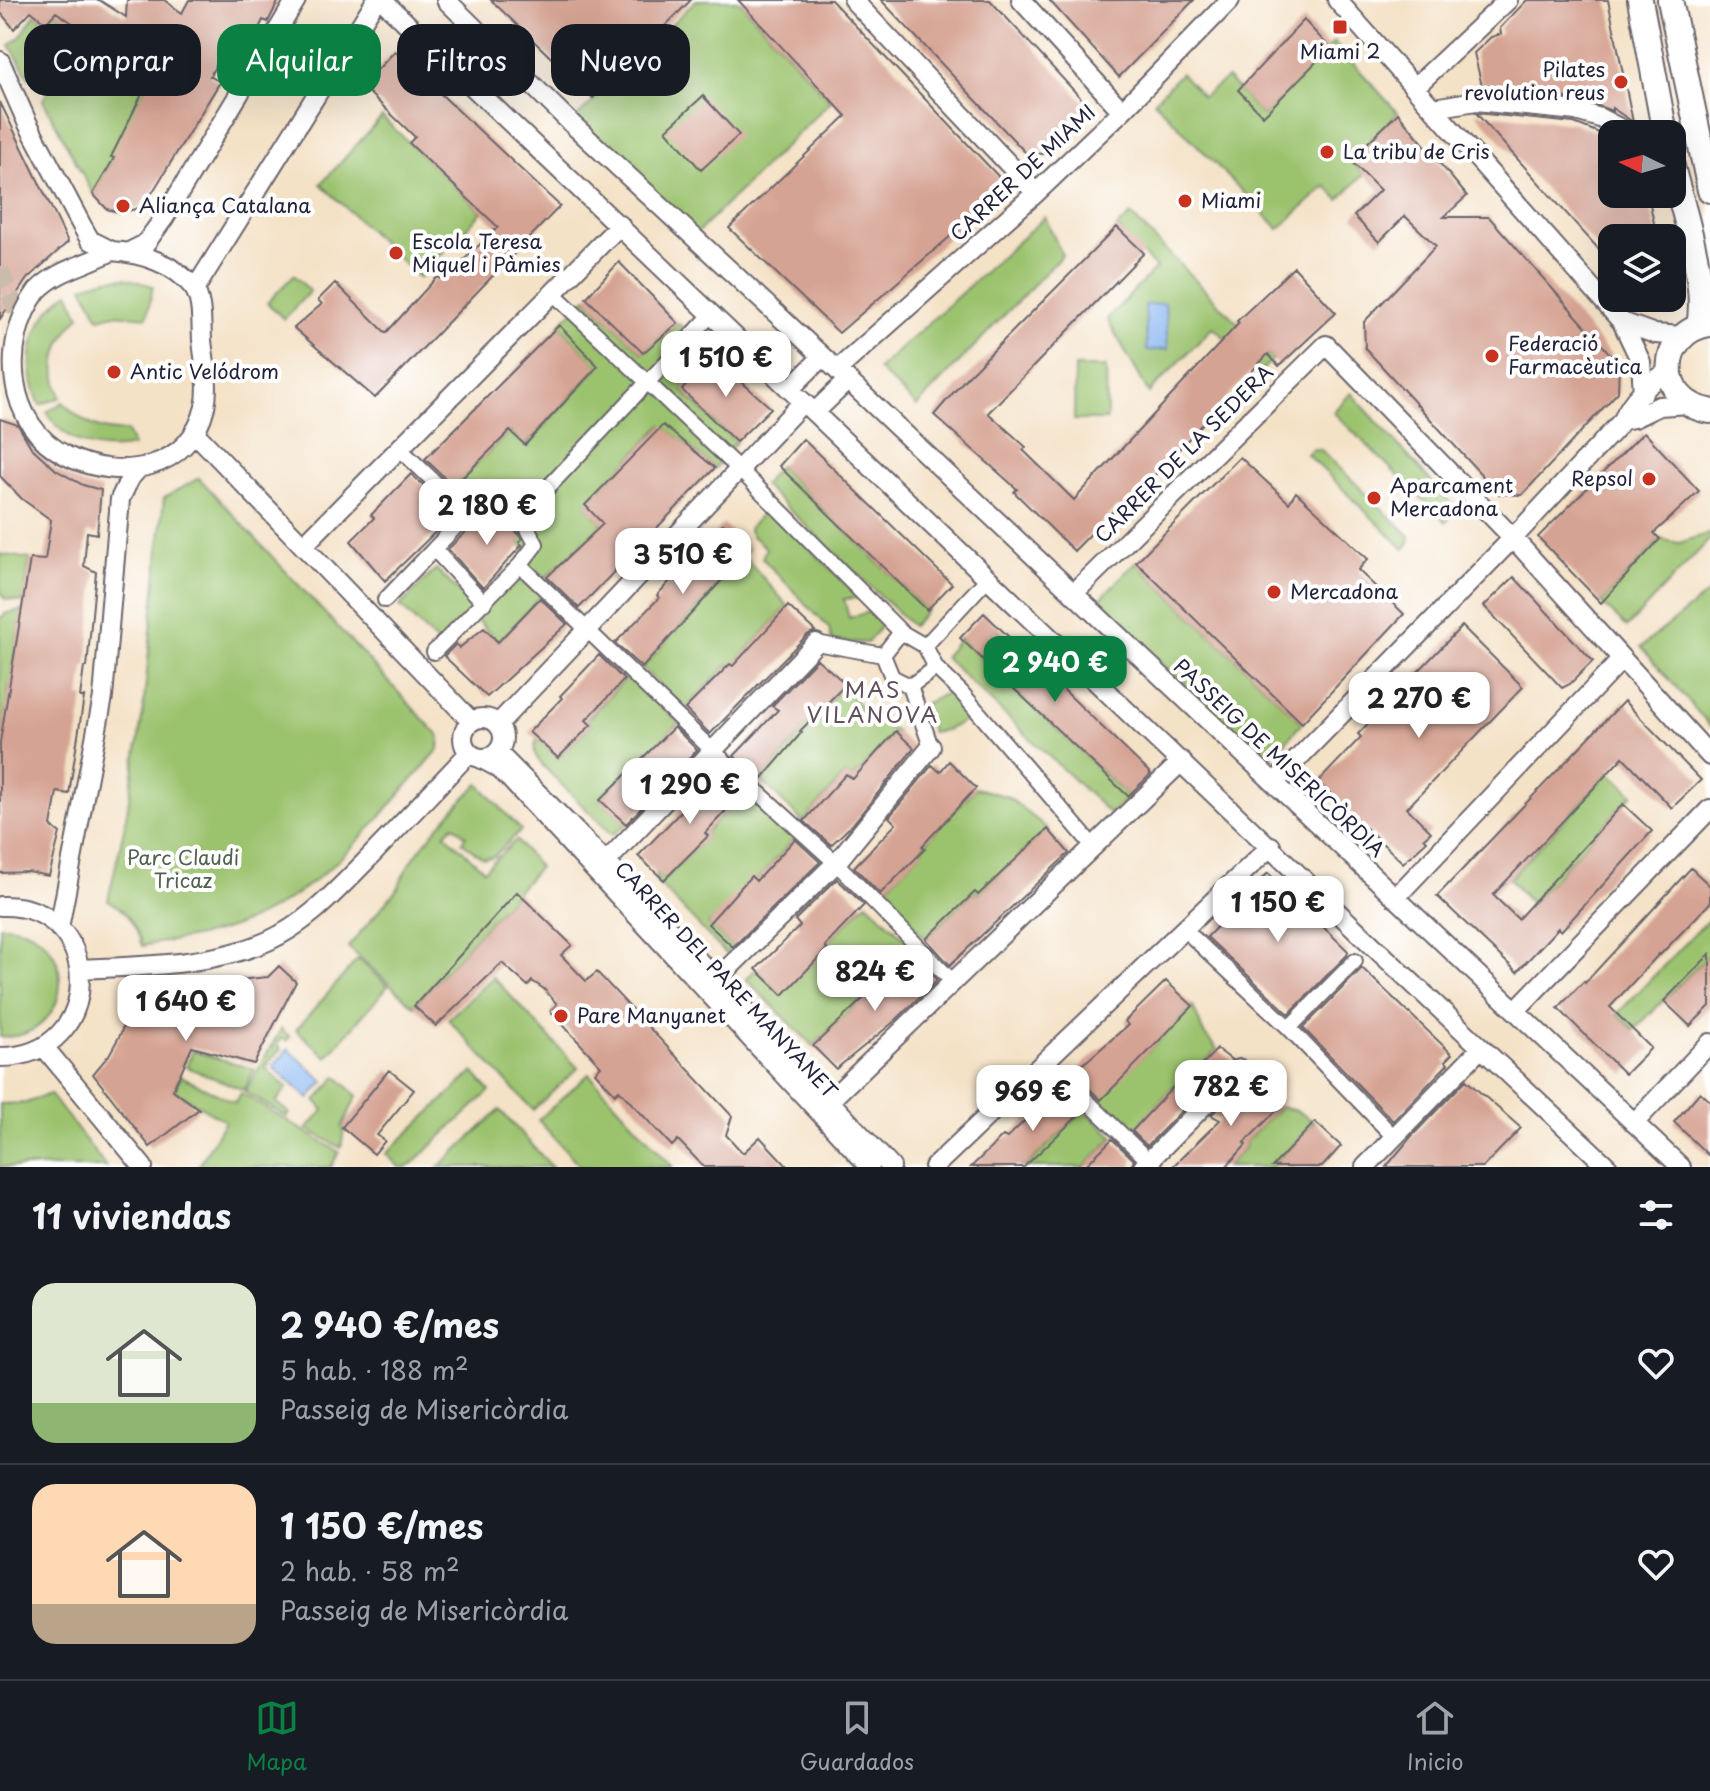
<!DOCTYPE html>
<html lang="es">
<head>
<meta charset="utf-8">
<style>
	body { margin:0; font-family:"Playpen Sans",sans-serif; background:#242831; color:#f1f3f6; height:100vh; display:flex; flex-direction:column; font-size:30px; white-space:nowrap }
	* { box-sizing:border-box; margin:0 }
	p { font-size:26px; color:#9ea1a6 }
	.icon { flex:none; width:44px; height:44px; fill:none; stroke:currentColor; stroke-width:2; stroke-linecap:round; stroke-linejoin:round }
	.map { position:relative; height:1167px; overflow:hidden }
	.details { display:flex; flex-direction:column; background:#171b24; flex:1 }
	.details>* { flex:none }
	.hud { position:absolute; left:24px; top:24px; width:800px; height:72px; display:flex; gap:16px }
	.needle { width:52px; rotate:275deg }
	.tools { position:absolute; left:1598px; top:120px; display:grid; gap:16px }
	.tools a { display:grid; place-items:center; width:88px; height:88px; border-radius:16px; background:#171b24; box-shadow:0 8px 32px #0002; font-size:40px }
	.price { position:absolute; translate:-50% -68px; padding:0 18px; border-radius:16px; background:#fff; color:#222; font-size:26px; line-height:52px; filter:drop-shadow(0 2px 4px #0008) }
	.price::after { content:''; position:absolute; left:50%; top:48px; width:24px; height:18px; margin-left:-12px; background:inherit; clip-path:polygon(0 0,100% 0,50% 100%) }
	.price.selected { background:#0b8043; color:#fff }
	ul { padding:0; list-style:none }
	li { display:flex; align-items:center; gap:24px; height:200px; padding:0 32px }
	li+li { border-top:2px solid #363941 }
	li span { display:grid; place-items:center; flex:none; width:224px; height:160px; border-radius:24px; color:#555 }
	li>.icon { margin-inline-start:auto }
	span .icon { width:96px; height:96px; fill:#fffc; stroke-width:1 }
	li b { font-size:34px }
	h2 { display:flex; justify-content:space-between; align-items:center; height:96px; padding:0 32px; font-size:34px }
	.pill { padding:0 28px; border-radius:24px; background:#171b24; box-shadow:0 8px 32px #0002; font-size:28px; line-height:72px }
	.pill.selected { background:#0b8043; color:#fff }
	.tab-bar { display:flex; justify-content:space-around; align-items:center; height:112px; border-top:2px solid #363941; background:#171b24; font-size:22px; color:#9ea1a6 }
	.tab-bar a { display:grid; justify-items:center; gap:4px }
	.tab-bar .selected { color:#0b8043 }
	.map>svg:first-child { display:block }
	.green { fill:#9bc36e; stroke:#5e7254; stroke-width:2 }
	.water { fill:#86b5f1; stroke:#546c96; stroke-width:2 }
	.building { fill:#d5a393 }
	.lines { fill:none; stroke-linecap:round; stroke-linejoin:round }
	.minor-tunnel { stroke:#cabcab; stroke-width:18; stroke-dasharray:18 9; stroke-linecap:butt }
	.pedestrian-casing { stroke:#6c656c; stroke-width:18 }
	.minor-casing { stroke:#6c656c; stroke-width:22 }
	.secondary-casing { stroke:#6c656c; stroke-width:28 }
	.pedestrian { stroke:#fff; stroke-width:14 }
	.minor { stroke:#fff; stroke-width:18 }
	.secondary { stroke:#fff; stroke-width:24 }
	.poi-dot { fill:#c8321e; stroke:#fff; stroke-width:3 }
	.labels { text-anchor:middle; stroke-width:8; stroke-linejoin:round; paint-order:stroke }
	.poi-label { font-size:20px; fill:#22223b; stroke:#fff; text-anchor:start }
	.street-label { font-size:20px; fill:#22223b; stroke:#fff }
	.park-label { font-size:20px; fill:#52624f; stroke:#fff }
	.neighbourhood-label { font-size:22px; letter-spacing:2px; fill:#614f5a; stroke:#fff }
</style>
</head>
<body>
<div class="map">
<svg width="1710" height="1167" viewBox="0 0 1710 1167">
	<rect width="100%" height="100%" fill="#fff"/>
	<filter id="ink" filterUnits="userSpaceOnUse"><feTurbulence type="fractalNoise" baseFrequency=".0125" numOctaves="2"/><feDisplacementMap in="SourceGraphic" scale="16" xChannelSelector="R" yChannelSelector="G"/><feConvolveMatrix kernelMatrix="1 2 1 2 8 2 1 2 1" color-interpolation-filters="sRGB"/></filter>
	<filter id="wash" filterUnits="userSpaceOnUse"><feTurbulence type="fractalNoise" baseFrequency=".006" numOctaves="4" result="noise"/><feDisplacementMap in="SourceGraphic" scale="32" xChannelSelector="R" yChannelSelector="G"/><feGaussianBlur stdDeviation="1.8" result="paint"/><feColorMatrix in="noise" values="0 0 0 0 0 0 0 0 0 0 0 0 0 0 0 0 0 1.4 0 .05"/><feComposite in="paint" operator="in"/></filter>
	<g filter="url(#wash)">
		<rect width="100%" height="100%" fill="#f4e2c7"/>
		<!-- green -->
		<path class="green" d="M696 0H738L831 101 694 236 571 123Z
			M56 11 69 21 29 78 10 45 21 36 35 14 46 23Z
			M76 39 102 56 109 50 152 74 114 158 93 194 43 100Z
			M1334 42 1398 113 1350 160 1364 174 1339 200 1326 186 1279 229 1154 101 1181 73 1203 97 1227 78 1263 116Z
			M382 117 482 212 419 278 321 184Z
			M1131 215 1273 359 1261 371 1213 327 1149 393 1107 319 1156 268 1117 227Z
			M1045 217 1062 255 917 406 878 369Z
			M294 275 310 291 284 319 267 303Z
			M125 278 153 286 147 317 114 314 99 318 83 286 107 279Z
			M69 292 80 316C57 339 49 366 61 397L40 405C21 361 31 320 69 292Z
			M586 298 643 353 678 323 711 355 682 391 736 442 715 468 662 425 586 505 603 524 545 578 521 558 527 550 519 542 522 537 493 507 479 521 451 489 510 431 526 445 598 367 559 325Z
			M1075 367H1106L1107 420H1074Z
			M1351 393 1457 510 1446 522 1333 412Z
			M63 402C81 422 100 433 127 431L133 446C99 454 65 443 47 412Z
			M1312 449 1321 450 1410 536 1409 543 1404 549 1307 454Z
			M779 466 927 610 912 626 763 485Z
			M199 478 440 737 439 749C379 817 325 892 238 925 208 937 173 940 142 946 136 925 127 911 108 900L125 824 143 712 164 498Z
			M768 507 860 598 844 599 849 618 868 612 875 615 881 626 867 643 832 641 829 628 762 558 766 548 752 536 748 529Z
			M1710 533V539L1627 627 1601 603 1660 539 1679 543Z
			M0 554 30 559 23 602 5 599 0 590Z
			M744 556 788 606 733 666 729 664 685 709 642 668Z
			M1136 562 1302 723 1275 754H1259L1099 605 1101 598Z
			M436 569 474 607 438 644 400 606Z
			M519 573 544 593 498 642 476 619Z
			M1710 592V726L1641 647Z
			M22 610 0 742V618L7 613Z
			M960 638 1129 797 1110 814 944 657Z
			M629 675 679 723 600 799 627 824 612 835 544 767C535 757 532 752 537 739L558 758 591 725 587 720Z
			M846 684C855 706 874 722 896 731L853 779 845 774 803 822 761 780 801 733 800 731Z
			M948 692 970 718 946 730 931 732 924 704Z
			M1609 772 1633 794 1531 904 1509 879Z
			M479 784 521 830 493 857 483 858 462 842 466 836 453 825 445 834 484 870 516 840 539 867 414 1006 348 947 399 887C404 861 458 804 479 784Z
			M747 788 797 836 756 881 708 924 733 947 726 954 656 881V873L665 880 707 836 705 833Z
			M976 788 1008 797 1048 829 978 895 975 892 926 939 880 894 924 849 922 846Z
			M867 902 919 952 873 995 869 993 813 1046 746 979 756 969 782 994 827 949 825 946Z
			M1710 918V954L1634 1030 1617 1014Z
			M0 926C80 924 80 1039 0 1037Z
			M358 959 388 986 327 1057 296 1030Z
			M493 977 578 1068 533 1110 448 1019Z
			M1193 1006 1204 1034 1217 1049 1177 1091 1173 1087 1131 1133 1098 1101Z
			M281 1029 290 1037 287 1041 282 1038 277 1045 281 1049 265 1067 287 1088 276 1102 289 1113 287 1117 245 1092Z
			M193 1051 254 1069 244 1090 186 1067Z
			M473 1072 490 1091 409 1167H399L386 1154Z
			M589 1074 673 1167H581L538 1120Z
			M181 1076 235 1103 241 1093 339 1152 331 1167H198L225 1121 173 1090Z
			M337 1076 357 1096 342 1127 344 1129 341 1148 307 1129 324 1110 316 1101Z
			M50 1094 106 1167H0V1104L26 1103Z
			M1280 1107 1297 1111 1315 1122 1272 1167H1226L1246 1146 1244 1143Z
			M500 1110 552 1167H439Z
			M1084 1110 1114 1137 1084 1167H1019L1029 1163Z"/>
		<!-- water -->
		<path class="water" d="M1165 303 1168 349 1147 351 1145 305Z
			M288 1049 324 1081 309 1099 273 1067Z"/>
		<g id="blocks">
			<!-- building -->
			<path class="building" d="M0 0H99L126 17 127 0H164L182 13 189 0H279L268 22 263 20 247 53 226 44 210 76 220 82 149 198 139 208 121 213 107 209 93 194 114 158 111 157 152 74 109 50 110 48 56 12 46 23 31 11 14 29 0 12Z
				M491 0H691L593 98Z
				M738 0H831L998 176 999 194 839 333 729 228 846 116Z
				M881 0H990L1090 108 1044 154 1026 153Z
				M1049 0H1194L1119 77Z
				M1527 0H1608L1633 122 1612 108V111L1579 99 1483 90 1474 53 1491 37 1501 34 1500 28Z
				M1304 20 1330 48 1263 116 1238 90Z
				M395 51 560 206 375 398 294 328 322 304 318 300 335 283 386 333 437 277 443 280 498 227 409 143 415 137 362 86Z
				M703 96 739 135 701 170 666 130Z
				M0 102 68 242 27 279 0 319Z
				M1398 113 1467 196 1444 217H1489L1619 364 1618 392 1522 495 1499 494 1365 348 1364 322 1436 246 1405 216 1379 242 1354 216 1380 190 1350 160Z
				M1476 113 1574 123 1612 138V194H1648L1657 238H1612V264Z
				M1117 227 1144 253 988 413 1026 447 1023 450 1074 500 1239 323 1237 321 1294 267 1336 313 1279 366 1268 354 1121 511 1117 507 1074 551 1014 492 1017 489 934 415 966 378Z
				M619 262 678 323 643 353 586 298Z
				M559 325 598 366 525 445 510 431 454 486 425 459Z
				M711 355 771 408 736 442 682 390Z
				M0 419 18 425 31 447 56 470 83 485 101 490 97 534 87 532 84 566 96 572 87 667H84L80 697H84L69 794 57 792 51 826 60 833 49 876 28 872 0 873V742L30 559 45 560 51 520 22 499 0 476Z
				M663 425 715 468 579 608 547 577 603 524 585 505Z
				M1644 432 1699 491 1654 533 1660 539 1601 603 1538 537Z
				M803 439 952 584 927 610 779 466Z
				M1240 457 1289 503 1296 492 1368 559 1358 570 1404 614 1302 723 1136 562Z
				M411 474 454 514 385 581 351 541 374 518 371 515Z
				M491 508 519 534 522 539 519 542 522 545 483 588 448 549Z
				M723 524 750 549 642 668 615 643 659 598 657 595Z
				M1514 577 1593 661 1570 684 1562 688 1484 606Z
				M540 598 567 624 487 697 444 656 456 644 459 648 484 628 498 642Z
				M788 606 815 631 807 635 710 734 685 709 730 664 733 666Z
				M984 613 1151 774 1128 796 960 638Z
				M1462 626 1523 687 1407 808 1431 832 1424 838 1427 841 1403 863 1318 782 1361 737 1358 734Z
				M599 655 624 680 586 720 591 725 558 758 529 732 562 698 560 696Z
				M817 659 846 684 800 731 802 732 761 780 734 756 778 710 772 706Z
				M1624 701 1701 780 1672 808 1623 757 1493 895 1518 919 1623 804 1652 831 1561 931 1558 928 1517 972 1437 896Z
				M674 727 697 750 626 824 600 800Z
				M896 731 914 748 853 824 831 845 804 821 846 774 853 779Z
				M949 761 976 788 922 846 925 849 880 894 854 867 896 824 889 817 932 765 940 772Z
				M720 771 743 792 705 833 708 836 664 880 638 856Z
				M1048 829 1069 853 950 965 926 939 975 892 978 895Z
				M795 839 820 862 733 947 708 924 751 876 756 881Z
				M1691 868 1710 886V903L1660 955 1659 954 1610 1007 1651 1048 1625 1074 1558 1008 1584 981 1585 983Z
				M1268 873 1348 951 1347 955 1289 1014 1207 937Z
				M837 879 864 905 825 946 827 949 783 995 756 969 800 926 795 920Z
				M517 892 572 945 561 955 586 981 597 972 732 1116 726 1135 743 1153 760 1137 788 1167H704L678 1140 672 1146 619 1090 615 1094 595 1072 601 1066 550 1011 557 1004 544 989 532 981 528 986 502 963 436 1026 414 1006Z
				M1710 954V1006L1690 1026 1664 1001Z
				M914 956 937 980 896 1020 836 1069 813 1046 869 993 873 995Z
				M279 966 296 982 254 1064 192 1047 173 1090 199 1109 150 1147 93 1074 109 1055 120 1035 128 1013 130 991 268 977Z
				M1362 968 1452 1054 1445 1061 1448 1064 1393 1121 1303 1028Z
				M1166 981 1193 1006 1101 1100 1073 1073 1128 1025 1125 1021Z
				M1217 1049 1232 1060 1147 1146 1132 1131 1173 1087 1177 1091Z
				M389 1070 414 1090 377 1135 385 1141 374 1154 342 1127Z
				M1249 1077 1280 1107 1244 1143 1246 1145 1226 1167H1172L1220 1120 1211 1115Z
				M1466 1080 1521 1128 1483 1167H1386L1410 1138Z
				M1059 1087 1083 1111 1024 1167H971L1003 1136 1007 1138Z
				M1700 1092 1710 1101V1157L1674 1122Z
				M1315 1122 1341 1146 1322 1167H1272Z
				M1112 1139 1134 1160 1131 1167H1084Z"/>
		</g>
	</g>
	<g filter="url(#ink)">
		<use href="#blocks" fill-opacity="0" stroke="#6c656c" stroke-width="2"/>
		<g class="lines">
			<!-- minor-tunnel -->
			<path class="minor-tunnel" d="M0 270 19 317"/>
			<!-- pedestrian casing -->
			<g class="pedestrian-casing">
				<path id="pedestrian" d="M553 293 739 469 901 632 925 646 936 668 961 692 1093 846
					M399 448 468 514 434 549 484 603
					M468 514 491 496 521 516 536 544 520 565
					M521 516 712 314
					M385 600 434 549
					M901 632 883 655 892 677 910 686 936 668
					M816 643 883 655
					M925 646 988 578
					M434 652 520 565 713 751 836 863 953 982
					M910 686 931 747
					M1185 930 1289 1028 1394 1137
					M1289 1028 1355 961
					M1046 1061 1155 1167"/>
			</g>
			<!-- minor casing -->
			<g class="minor-casing">
				<path id="minor" d="M382 0 1372 945 1608 1167
					M446 0 571 123 837 370 1681 1167
					M853 0 1036 193
					M1021 0 1122 111
					M1337 0 1622 322 1641 362 1643 393
					M0 61 27 122 82 226 90 240 112 251
					M1415 87 1508 0
					M1434 108 1476 101 1576 111 1600 118 1631 134
					M112 251C140 253 174 263 193 287 203 300 201 324 202 340 204 361 210 385 205 407 189 471 120 482 67 456 5 426 0 341 37 291 58 269 87 265 112 251Z
					M129 252 145 244 164 218 296 0
					M195 289 376 0
					M1622 322 1655 334 1683 336
					M837 370 1036 193 1122 111 1230 0
					M790 389 822 357
					M815 412 848 380
					M1623 420 1634 418 1659 406 1689 404
					M194 432 471 721
					M304 545 620 225
					M1073 594 1326 345 1513 538 1710 756
					M463 738a20 20 0 1 1 40 0a20 20 0 1 1-40 0Z
					M498 724 803 402
					M497 752 606 862 891 1167
					M480 758 497 767 509 778 870 1167
					M1275 782 1513 538 1623 420C1630 401 1651 380 1669 372
					M606 862 816 643
					M1395 898 1622 659
					M0 906C105 902 108 1057 0 1057
					M59 928 103 697 120 499 130 478 138 469
					M80 969C142 966 211 966 268 941 306 924 334 893 363 864 399 827 434 790 469 753
					M715 981 836 863 931 747
					M1516 1010 1710 809
					M44 1047 143 1167
					M821 1109 1182 761
					M1634 1123 1710 1043
					M934 1167 1271 846
					M1143 1167 1240 1069
					M1365 1167 1481 1048"/>
			</g>
			<!-- secondary casing -->
			<g class="secondary-casing">
				<path id="secondary" d="M1640 0 1665 134
					M1670 0 1710 190
					M1672 166C1683 211 1708 282 1699 326
					M1710 324C1656 332 1656 403 1710 411"/>
			</g>
			<!-- pedestrian -->
			<use href="#pedestrian" class="pedestrian"/>
			<!-- minor -->
			<use href="#minor" class="minor"/>
			<!-- secondary -->
			<use href="#secondary" class="secondary"/>
		</g>
	</g>
	<!-- markers -->
	<g class="poi-dot">
		<rect x="1332" y="19" width="16" height="16" rx="4"/>
		<circle cx="1621" cy="82" r="8"/>
		<circle cx="1327" cy="152" r="8"/>
		<circle cx="1185" cy="201" r="8"/>
		<circle cx="123" cy="206" r="8"/>
		<circle cx="396" cy="253" r="8"/>
		<circle cx="1492" cy="356" r="8"/>
		<circle cx="114" cy="372" r="8"/>
		<circle cx="1649" cy="479" r="8"/>
		<circle cx="1374" cy="498" r="8"/>
		<circle cx="1274" cy="592" r="8"/>
		<circle cx="561" cy="1016" r="8"/>
	</g>
	<g class="labels">
		<!-- poi labels -->
		<g class="poi-label">
			<text x="1340" y="59" text-anchor="middle">Miami 2</text>
			<text x="1605" y="77" text-anchor="end">Pilates<tspan x="1605" dy="23">revolution reus</tspan></text>
			<text x="1343" y="159">La tribu de Cris</text>
			<text x="1201" y="208">Miami</text>
			<text x="139" y="213">Aliança Catalana</text>
			<text x="412" y="249">Escola Teresa<tspan x="412" dy="23">Miquel i Pàmies</tspan></text>
			<text x="1508" y="351">Federació<tspan x="1508" dy="23">Farmacèutica</tspan></text>
			<text x="130" y="379">Antic Velódrom</text>
			<text x="1633" y="486" text-anchor="end">Repsol</text>
			<text x="1390" y="493">Aparcament<tspan x="1390" dy="23">Mercadona</tspan></text>
			<text x="1290" y="599">Mercadona</text>
			<text x="577" y="1023">Pare Manyanet</text>
		</g>
		<!-- street labels -->
		<g class="street-label">
			<text transform="translate(1023 173) rotate(-43)" y="7">CARRER DE MIAMI</text>
			<text transform="translate(1184 454) rotate(-45)" y="7">CARRER DE LA SEDERA</text>
			<text transform="translate(1279 758) rotate(43)" y="7">PASSEIG DE MISERICÒRDIA</text>
			<text transform="translate(726 980) rotate(47)" y="7">CARRER DEL PARE MANYANET</text>
		</g>
		<!-- park labels -->
		<g class="park-label">
			<text x="183" y="865">Parc Claudi<tspan x="183" dy="23">Tricaz</tspan></text>
		</g>
		<!-- neighbourhood labels -->
		<g class="neighbourhood-label">
			<text x="873" y="698">MAS<tspan x="873" dy="25">VILANOVA</tspan></text>
		</g>
	</g>
</svg>
<div class="tools">
<a><svg class="needle" viewBox="-14 -14 28 28"><path d="M0-13l5 13h-10z" fill="#e53935"/><path d="M0 13l5-13h-10z" fill="#9ea1a6"/></svg></a>
<a><svg class="icon" aria-label="layers" viewBox="0 0 24 24"><path d="M12 4l9 5-9 5-9-5zM3 14l9 5 9-5"/></svg></a>
</div>
<b class="price" style="left:726px;top:399px">1 510 €</b>
<b class="price" style="left:487px;top:547px">2 180 €</b>
<b class="price" style="left:683px;top:596px">3 510 €</b>
<b class="price selected" style="left:1055px;top:704px">2 940 €</b>
<b class="price" style="left:1419px;top:740px">2 270 €</b>
<b class="price" style="left:690px;top:826px">1 290 €</b>
<b class="price" style="left:1278px;top:944px">1 150 €</b>
<b class="price" style="left:875px;top:1013px">824 €</b>
<b class="price" style="left:186px;top:1043px">1 640 €</b>
<b class="price" style="left:1231px;top:1128px">782 €</b>
<b class="price" style="left:1033px;top:1133px">969 €</b>
<div class="hud">
<a class="pill">Comprar</a>
<a class="pill selected">Alquilar</a>
<a class="pill">Filtros</a>
<a class="pill">Nuevo</a>
</div>
</div>
<section class="details">
<h2>11 viviendas<svg class="icon" aria-label="filters" viewBox="0 0 24 24"><path d="M4 7h16M4 17h16"/><circle cx="9" cy="7" r="2"/><circle cx="15" cy="17" r="2"/></svg></h2>
<ul>
<li><span style="background:linear-gradient(#dfe7d0 75%,#8fb573 0)"><svg class="icon" aria-label="home" viewBox="0 0 24 24"><path d="M3 11l9-7 9 7M6 9v11h12V9"/></svg></span><div><b>2 940 €/mes</b><p>5 hab. · 188 m²</p><p>Passeig de Misericòrdia</p></div><svg class="icon" aria-label="heart" viewBox="0 0 24 24"><path d="M12 20l-8-8c-3-5 5-10 8-4 3-6 11-1 8 4z"/></svg></li>
<li><span style="background:linear-gradient(#ffd9b3 75%,#b9a48a 0)"><svg class="icon" aria-label="home" viewBox="0 0 24 24"><path d="M3 11l9-7 9 7M6 9v11h12V9"/></svg></span><div><b>1 150 €/mes</b><p>2 hab. · 58 m²</p><p>Passeig de Misericòrdia</p></div><svg class="icon" aria-label="heart" viewBox="0 0 24 24"><path d="M12 20l-8-8c-3-5 5-10 8-4 3-6 11-1 8 4z"/></svg></li>
</ul>
</section>
<nav class="tab-bar">
<a class="selected"><svg class="icon" aria-label="map" viewBox="0 0 24 24"><path d="M3 6l6-2 6 2 6-2v14l-6 2-6-2-6 2zM9 4v14M15 6v14"/></svg>Mapa</a>
<a><svg class="icon" aria-label="saved" viewBox="0 0 24 24"><path d="M7 4h10v16l-5-4-5 4z"/></svg>Guardados</a>
<a><svg class="icon" aria-label="home" viewBox="0 0 24 24"><path d="M3 11l9-7 9 7M6 9v11h12V9"/></svg>Inicio</a>
</nav>
</body>
</html>
